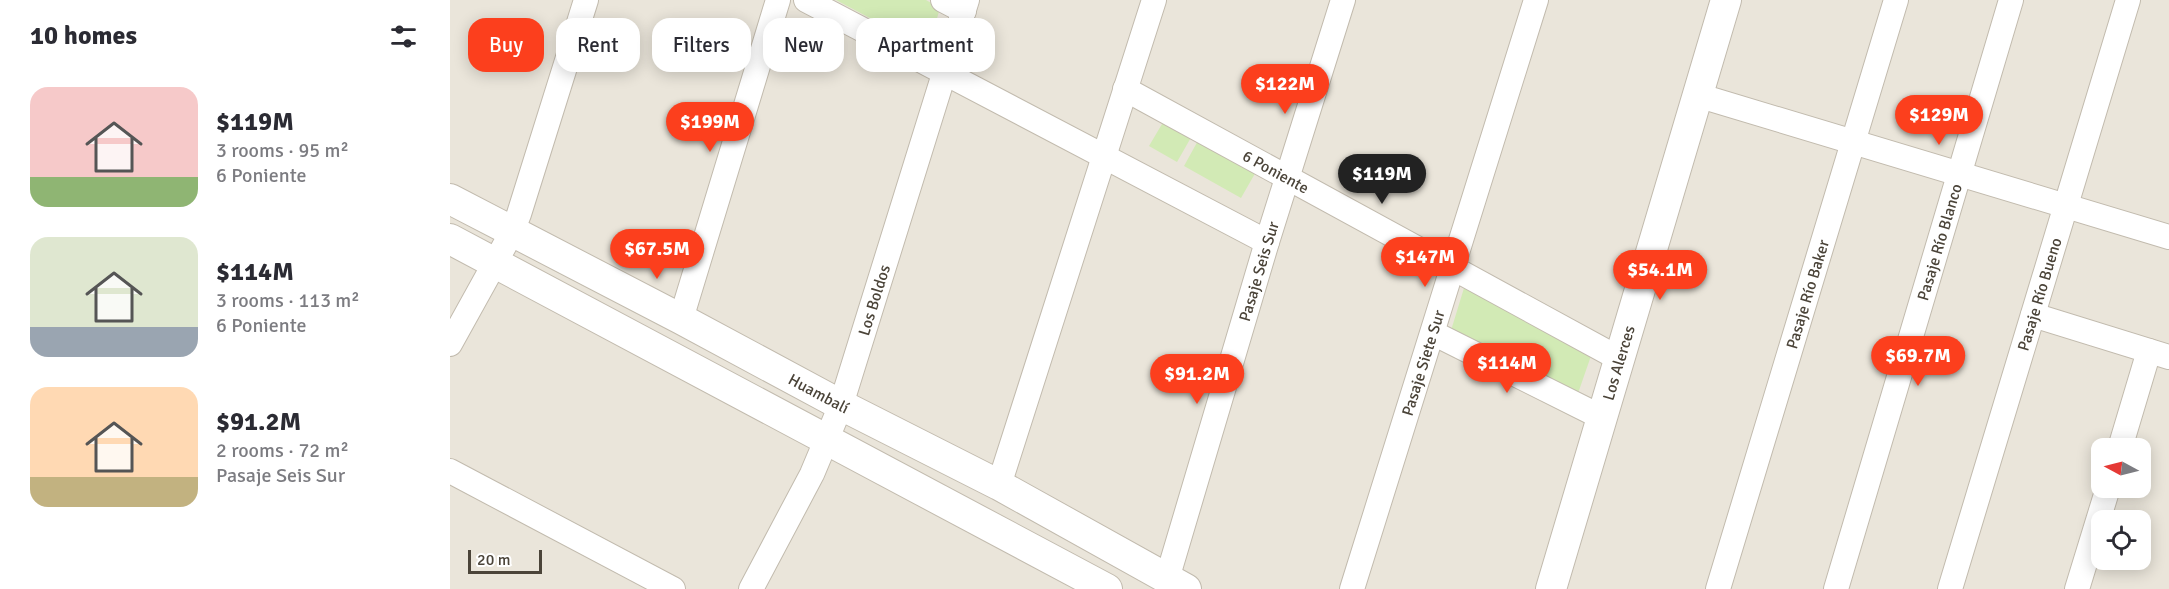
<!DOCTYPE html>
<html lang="en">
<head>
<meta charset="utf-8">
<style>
	body { margin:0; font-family:Signika,sans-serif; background:#f7f7f7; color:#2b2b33; height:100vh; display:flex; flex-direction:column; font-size:22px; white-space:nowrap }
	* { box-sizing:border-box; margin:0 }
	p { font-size:20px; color:#7c7c81 }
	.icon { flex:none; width:33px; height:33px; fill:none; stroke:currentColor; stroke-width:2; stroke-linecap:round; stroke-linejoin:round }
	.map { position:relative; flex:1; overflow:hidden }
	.panel { display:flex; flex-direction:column; background:#fff; width:450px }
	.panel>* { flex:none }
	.guide { position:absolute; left:18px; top:18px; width:570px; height:54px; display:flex; gap:12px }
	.needle { width:39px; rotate:277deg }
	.tools { position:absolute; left:1641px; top:438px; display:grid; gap:12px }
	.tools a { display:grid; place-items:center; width:60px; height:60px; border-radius:12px; background:#fff; box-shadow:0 3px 15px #0003; font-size:30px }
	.scale { position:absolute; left:18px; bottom:15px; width:74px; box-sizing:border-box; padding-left:6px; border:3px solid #4b4439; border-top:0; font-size:16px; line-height:21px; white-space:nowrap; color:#4b4439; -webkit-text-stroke:4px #fff; paint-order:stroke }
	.price { position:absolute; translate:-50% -51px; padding:0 14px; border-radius:21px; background:#fc3f1d; color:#fff; font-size:20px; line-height:39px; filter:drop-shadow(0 2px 3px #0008) }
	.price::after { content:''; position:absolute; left:50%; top:36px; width:18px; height:14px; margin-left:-9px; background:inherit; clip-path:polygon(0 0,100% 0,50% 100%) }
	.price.on { background:#222; color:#fff }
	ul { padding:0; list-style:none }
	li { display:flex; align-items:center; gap:18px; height:150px; padding:0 30px }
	li span { display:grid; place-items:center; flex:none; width:168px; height:120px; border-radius:18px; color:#555 }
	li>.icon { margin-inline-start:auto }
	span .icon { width:72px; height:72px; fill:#fffc; stroke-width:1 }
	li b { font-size:26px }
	h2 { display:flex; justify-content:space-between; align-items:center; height:72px; padding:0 30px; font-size:26px }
	.tag { padding:0 21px; border-radius:18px; background:#fff; box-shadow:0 3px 15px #0003; font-size:21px; line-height:54px }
	.tag.on { background:#fc3f1d; color:#fff }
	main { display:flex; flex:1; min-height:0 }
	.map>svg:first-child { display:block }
	.residential { fill:#eae5da; fill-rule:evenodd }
	.green { fill:#d2eab5 }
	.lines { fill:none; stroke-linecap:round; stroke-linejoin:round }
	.minor-casing { stroke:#c2bbae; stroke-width:26 }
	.tertiary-casing { stroke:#c2bbae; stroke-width:32 }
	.minor { stroke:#fff; stroke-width:24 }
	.tertiary { stroke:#fff; stroke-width:30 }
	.labels { text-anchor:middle; stroke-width:6; stroke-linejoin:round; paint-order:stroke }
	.street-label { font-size:16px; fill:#4b4439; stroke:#fff }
</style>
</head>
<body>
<main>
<section class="panel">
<h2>10 homes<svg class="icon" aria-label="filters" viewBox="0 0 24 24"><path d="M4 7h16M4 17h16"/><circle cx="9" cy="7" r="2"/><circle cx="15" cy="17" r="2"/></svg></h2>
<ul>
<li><span style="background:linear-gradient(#f6c9c9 75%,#8fb573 0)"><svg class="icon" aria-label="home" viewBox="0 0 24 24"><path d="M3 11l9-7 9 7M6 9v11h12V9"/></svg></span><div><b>$119M</b><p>3 rooms · 95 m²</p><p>6 Poniente</p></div></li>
<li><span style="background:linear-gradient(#dfe7d0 75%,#9aa5b1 0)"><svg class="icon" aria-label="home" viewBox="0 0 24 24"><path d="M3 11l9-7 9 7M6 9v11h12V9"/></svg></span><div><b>$114M</b><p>3 rooms · 113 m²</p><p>6 Poniente</p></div></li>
<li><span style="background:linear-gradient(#ffd9b3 75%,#c2b280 0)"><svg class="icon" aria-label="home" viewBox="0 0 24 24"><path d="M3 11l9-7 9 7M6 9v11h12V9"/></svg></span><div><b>$91.2M</b><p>2 rooms · 72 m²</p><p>Pasaje Seis Sur</p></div></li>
</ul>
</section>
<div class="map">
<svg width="1719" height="589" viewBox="0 0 1719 589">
	<rect width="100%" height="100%" fill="#f6f3ec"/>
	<!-- residential -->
	<path class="residential" d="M0 0H1719V589H0ZM1652 448H1690V488H1652ZM1652 520H1690V560H1652Z"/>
	<!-- green -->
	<path class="green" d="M386 0H476L490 8 478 49Z
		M715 119 743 134 727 162 699 146Z
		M750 137 807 170 791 198 734 166Z
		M1014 288 1142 353 1125 402 999 337Z"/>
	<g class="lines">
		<!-- minor casing -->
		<g class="minor-casing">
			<g id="minor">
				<path d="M356 0 817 242"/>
				<path d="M493 0 514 11"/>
				<path id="s1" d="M675 89 1168 358"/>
				<path d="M1247 95 1719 237"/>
				<path d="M1583 315 1719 357"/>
				<path d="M231 319 328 0"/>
				<path d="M983 333 1151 417"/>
				<path d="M0 344 62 232 69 214 136 0"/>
				<path d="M1670 448 1699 351"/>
				<path d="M0 471 223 589"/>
				<path d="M549 485 704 0"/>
				<path id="s2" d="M717 579 817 242 893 0"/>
				<path id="s3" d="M301 589 362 474 391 405 517 0"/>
				<path id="s4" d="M902 589 1086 0"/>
				<path id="s5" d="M1268 589 1446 0"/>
				<path id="s6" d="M1386 589 1561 0"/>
				<path id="s7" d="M1500 589 1678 0"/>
				<path d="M1627 589 1658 488"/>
			</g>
		</g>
		<!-- tertiary casing -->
		<g class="tertiary-casing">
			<g id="tertiary">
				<path id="s8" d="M0 199 231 319 391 405 549 485 736 589"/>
				<path d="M0 239 657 589"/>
				<path id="s9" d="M1101 589 1276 0"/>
			</g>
		</g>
		<!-- minor -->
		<use href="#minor" class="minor"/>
		<!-- tertiary -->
		<use href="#tertiary" class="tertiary"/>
	</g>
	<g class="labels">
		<!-- street labels -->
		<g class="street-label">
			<text dy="6" stroke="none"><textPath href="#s1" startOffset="172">6 Poniente</textPath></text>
			<text dy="6" stroke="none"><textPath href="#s6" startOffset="362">Pasaje Río Blanco</textPath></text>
			<text dy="6" stroke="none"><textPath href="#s2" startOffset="321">Pasaje Seis Sur</textPath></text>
			<text dy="6" stroke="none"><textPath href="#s5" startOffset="308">Pasaje Río Baker</textPath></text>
			<text dy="6" stroke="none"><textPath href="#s7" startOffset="308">Pasaje Río Bueno</textPath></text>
			<text dy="6" stroke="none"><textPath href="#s3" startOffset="315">Los Boldos</textPath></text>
			<text dy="6" stroke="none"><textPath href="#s4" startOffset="237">Pasaje Siete Sur</textPath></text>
			<text dy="6" stroke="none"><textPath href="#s9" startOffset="236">Los Alerces</textPath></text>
			<text dy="6" stroke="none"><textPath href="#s8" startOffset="417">Huambalí</textPath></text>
		</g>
	</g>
</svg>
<div class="tools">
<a><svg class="needle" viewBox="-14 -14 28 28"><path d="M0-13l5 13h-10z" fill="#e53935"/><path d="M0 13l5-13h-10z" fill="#7c7c81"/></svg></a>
<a><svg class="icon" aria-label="locate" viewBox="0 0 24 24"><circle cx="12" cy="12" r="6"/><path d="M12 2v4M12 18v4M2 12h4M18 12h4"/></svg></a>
</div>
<div class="scale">20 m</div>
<b class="price" style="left:835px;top:115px">$122M</b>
<b class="price" style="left:1489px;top:146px">$129M</b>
<b class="price" style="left:260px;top:153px">$199M</b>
<b class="price on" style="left:932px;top:205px">$119M</b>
<b class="price" style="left:207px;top:280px">$67.5M</b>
<b class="price" style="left:975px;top:288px">$147M</b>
<b class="price" style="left:1210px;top:301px">$54.1M</b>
<b class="price" style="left:1468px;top:387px">$69.7M</b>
<b class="price" style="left:1057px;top:394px">$114M</b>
<b class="price" style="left:747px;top:405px">$91.2M</b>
<div class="guide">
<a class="tag on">Buy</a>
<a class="tag">Rent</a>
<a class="tag">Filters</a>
<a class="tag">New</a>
<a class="tag">Apartment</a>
</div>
</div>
</main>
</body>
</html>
